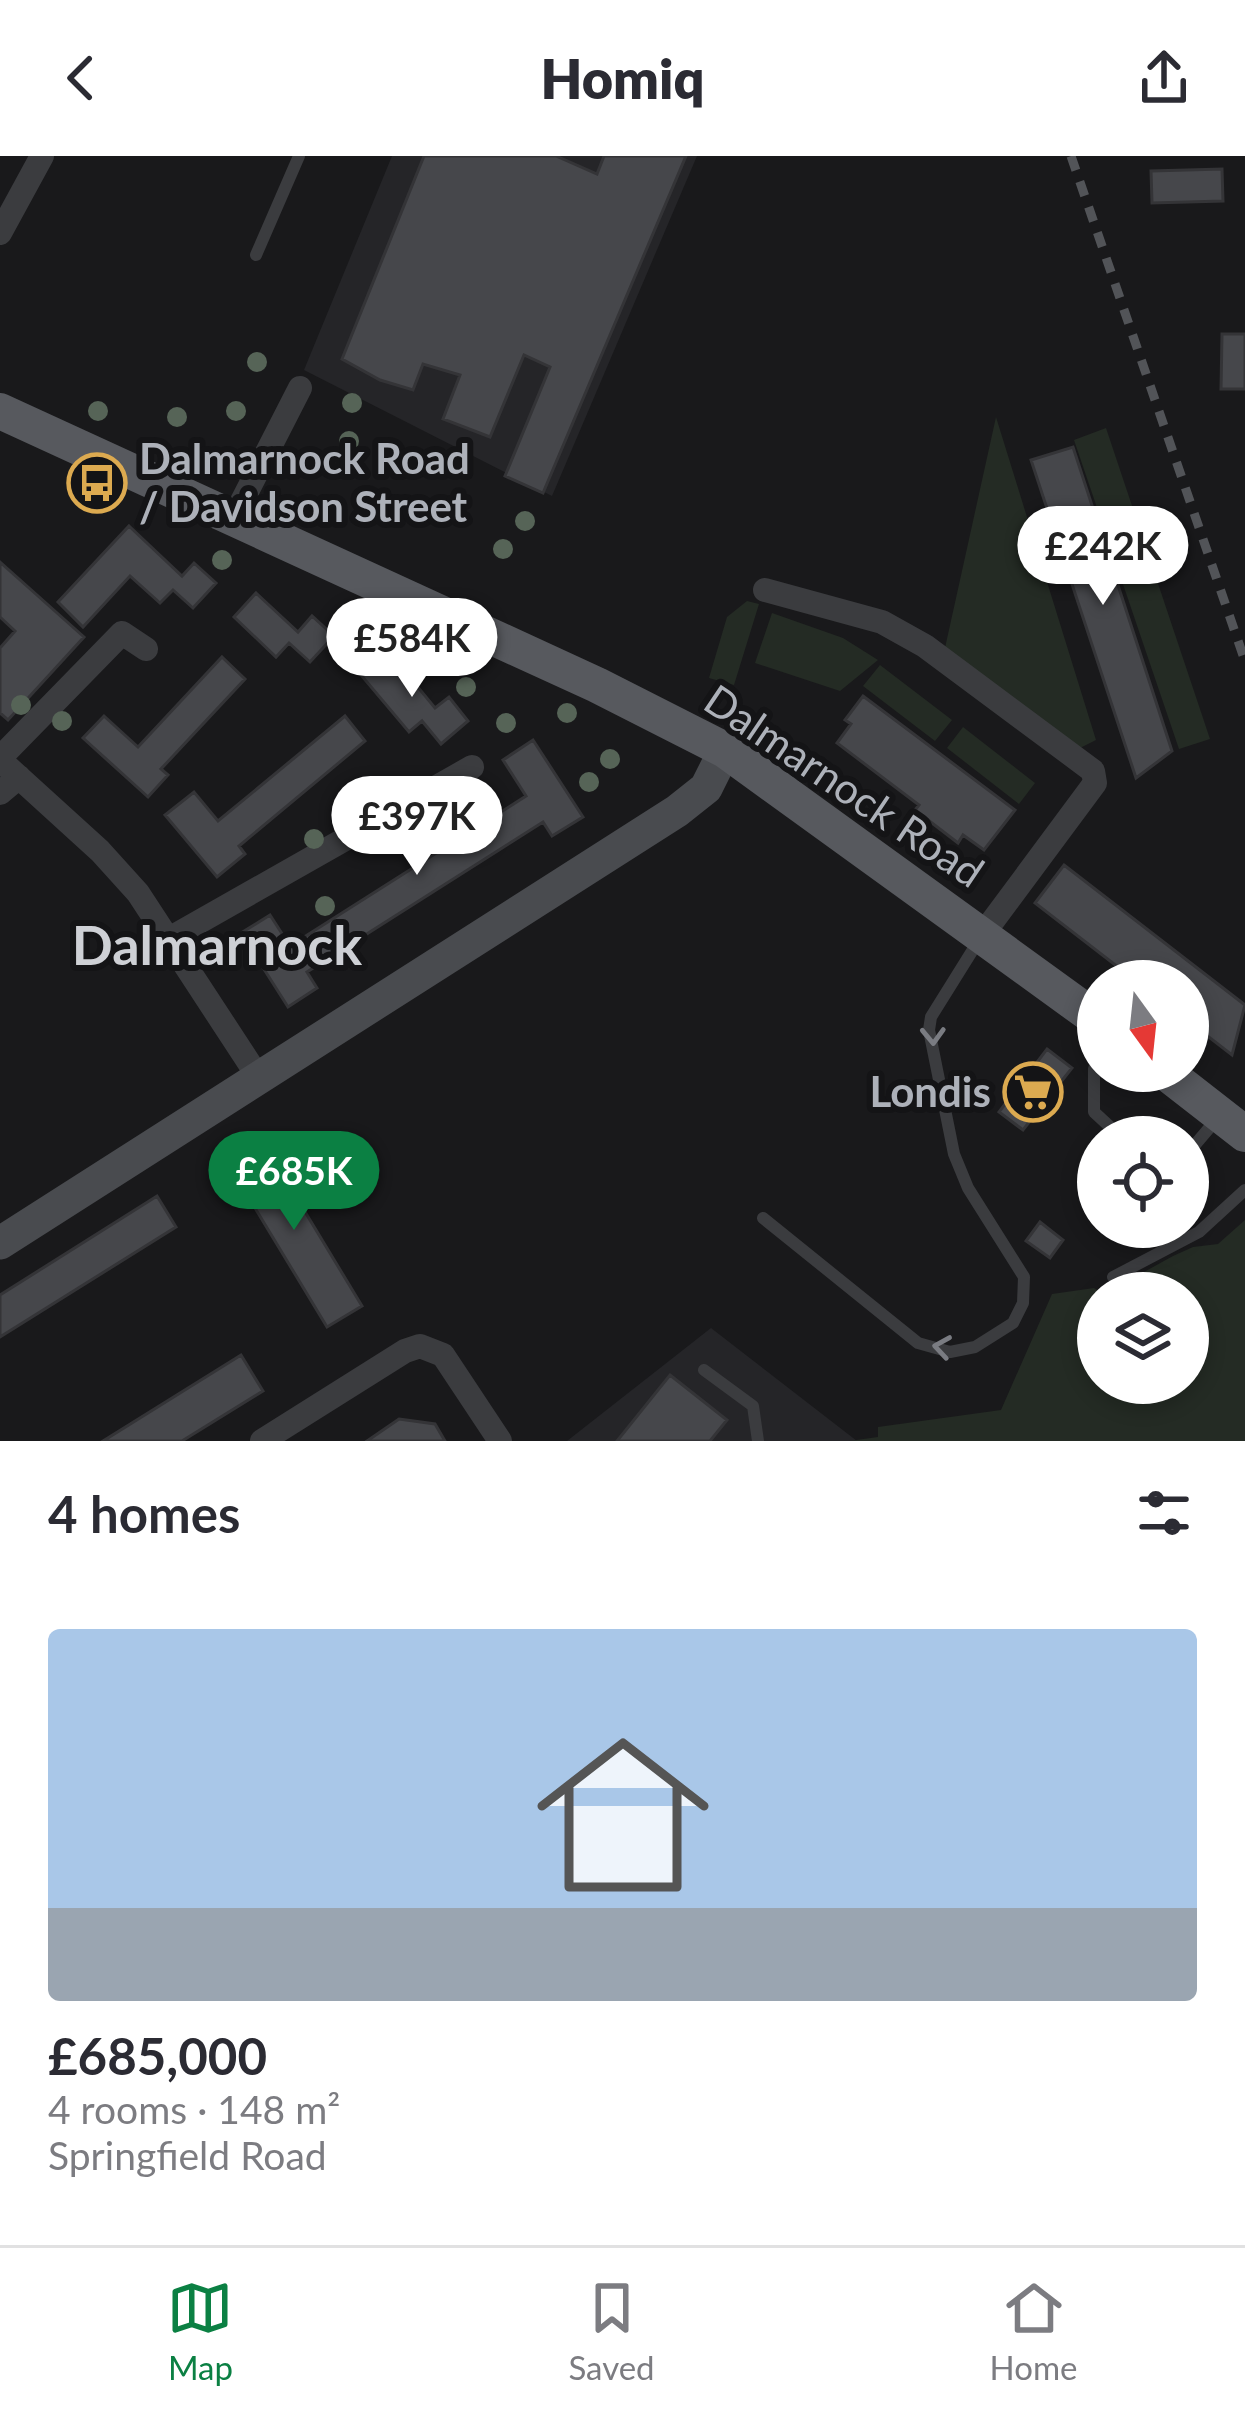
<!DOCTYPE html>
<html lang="en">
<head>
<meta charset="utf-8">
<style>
	body { margin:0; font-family:Lato,sans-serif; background:#f2f2f3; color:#2b2b33; height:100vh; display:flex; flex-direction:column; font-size:45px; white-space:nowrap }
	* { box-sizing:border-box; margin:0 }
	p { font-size:39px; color:#7c7c81 }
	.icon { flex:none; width:66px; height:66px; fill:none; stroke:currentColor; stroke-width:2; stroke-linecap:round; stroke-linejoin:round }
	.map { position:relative; height:1285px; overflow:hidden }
	.drawer { display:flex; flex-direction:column; background:#fff; flex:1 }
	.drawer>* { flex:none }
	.needle { width:78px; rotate:165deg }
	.controls { position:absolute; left:1077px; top:804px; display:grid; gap:24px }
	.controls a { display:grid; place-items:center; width:132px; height:132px; border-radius:50%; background:#fff; box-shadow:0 6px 18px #0003; font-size:60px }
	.price { position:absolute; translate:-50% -102px; padding:0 27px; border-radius:42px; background:#fff; color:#222; font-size:39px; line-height:78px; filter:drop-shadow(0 3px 6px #0008) }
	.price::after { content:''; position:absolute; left:50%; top:72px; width:36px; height:27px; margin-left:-18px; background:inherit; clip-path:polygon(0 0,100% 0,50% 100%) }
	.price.selected { background:#0b8043; color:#fff }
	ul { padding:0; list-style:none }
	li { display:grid; align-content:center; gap:24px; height:636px; padding:0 48px }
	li+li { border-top:3px solid #e1e1e2 }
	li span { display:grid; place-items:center; height:372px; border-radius:12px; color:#555 }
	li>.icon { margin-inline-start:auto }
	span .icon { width:216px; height:216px; fill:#fffc; stroke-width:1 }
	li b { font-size:51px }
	h2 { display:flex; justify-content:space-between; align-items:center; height:144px; padding:0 48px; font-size:51px }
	header { display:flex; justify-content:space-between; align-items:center; height:156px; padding:0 48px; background:#fff; font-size:54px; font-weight:800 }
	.tab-bar { display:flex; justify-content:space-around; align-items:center; height:168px; border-top:3px solid #e1e1e2; background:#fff; font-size:33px; color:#7c7c81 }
	.tab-bar a { display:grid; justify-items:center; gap:6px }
	.tab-bar .selected { color:#0b8043 }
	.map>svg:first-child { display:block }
	.built { fill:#252528 }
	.green { fill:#242b24 }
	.building { fill:#46474b; stroke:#343437; stroke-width:3 }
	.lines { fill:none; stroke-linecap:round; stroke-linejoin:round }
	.lane { stroke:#3b3c3f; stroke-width:12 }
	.street { stroke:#3b3c3f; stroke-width:24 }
	.secondary { stroke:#494b4f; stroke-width:33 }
	.primary { stroke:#57595e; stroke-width:36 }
	.rail { stroke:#525458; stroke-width:9; stroke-dasharray:15 12; stroke-linecap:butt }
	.tree { fill:#566457 }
	.oneway { stroke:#7a7c82 }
	.labels { text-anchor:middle; stroke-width:12; stroke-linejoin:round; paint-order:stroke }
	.poi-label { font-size:42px; font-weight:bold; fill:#adb1b9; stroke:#141416; text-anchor:start }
	.street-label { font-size:42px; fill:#adb1b9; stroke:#141416 }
	.district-label { font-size:54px; font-weight:bold; fill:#ced0d5; stroke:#141416 }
</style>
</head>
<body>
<header><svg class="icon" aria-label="back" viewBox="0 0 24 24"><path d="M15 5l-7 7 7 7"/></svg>Homiq<svg class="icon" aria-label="share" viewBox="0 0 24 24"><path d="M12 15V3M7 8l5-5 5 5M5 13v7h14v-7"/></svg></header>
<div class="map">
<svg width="1245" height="1285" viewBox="0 0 1245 1285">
	<rect width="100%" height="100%" fill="#19191b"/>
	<!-- built -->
	<path class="built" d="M392 0H697L552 340 304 214Z
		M711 1172 857 1285H567Z"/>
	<!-- green -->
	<path class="green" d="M996 261 1096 584 1072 596 943 501Z
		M1106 272 1210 583 1179 593 1074 284Z
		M747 445 759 448 734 529 709 522 727 461Z
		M772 457 843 482 878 504 840 535 755 507Z
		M880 509 952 564 935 585 863 530Z
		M963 571 1035 627 1019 648 947 592Z
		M1245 1064V1285H849L878 1281V1271L1001 1254 1052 1138 1094 1132 1102 1137H1098V1227H1188V1137H1106L1173 1100 1193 1091 1218 1088Z"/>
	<!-- building -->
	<path class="building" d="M424 0H556L597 18 604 0H686L543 337 505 320 550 211 524 199 490 281 443 263 460 219 423 208 413 234 380 224 342 203Z
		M1222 13 1223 45 1152 47 1151 15Z
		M1222 178H1245V233H1221Z
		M1073 291 1172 595 1136 622 1031 304Z
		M129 370 182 420 194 407 216 427 193 452 173 434 160 447 130 420 83 471 58 446Z
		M0 406 84 481 8 564 0 557V492L15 475 0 461Z
		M256 437 298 476 312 460 334 480 310 506 289 487 276 501 234 461Z
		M389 496 435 552 449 541 468 565 441 588 422 565 409 576 361 519Z
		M222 501 245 523 161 613 168 619 148 641 83 582 104 560 138 591Z
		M863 540 1015 654 984 694 963 679 958 687 915 654 919 649 837 587 851 568 845 564Z
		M345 560 365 585 239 690 245 698 217 721 165 659 194 636 218 665Z
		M533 584 583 661 552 680 543 666 307 816 317 832 288 851 241 777 270 759 290 790 526 640 503 604Z
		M1064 709 1245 849 1232 899 1188 865V825H1136L1035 747Z
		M1047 893 1072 912 1023 974 999 956Z
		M261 983 362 1150 327 1171 226 1004Z
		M157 1040 176 1071 0 1181V1139Z
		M1040 1066 1063 1084 1050 1102 1026 1085Z
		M241 1199 263 1235 182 1285H103Z
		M670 1219 727 1264 710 1285H617Z
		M399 1263 435 1268 445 1285H367Z"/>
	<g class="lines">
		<!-- lane -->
		<path class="lane" d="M256 99 299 0
			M1098 900 1094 913V956L1121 981
			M1188 997 1216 964
			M763 1062 918 1187 950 1196 975 1191 1013 1167 1023 1147 1024 1121 968 1032 954 998 929 874 931 861 979 784
			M1113 1121 1199 1076 1245 1034
			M704 1214 753 1250 758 1285"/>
		<!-- street -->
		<path class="street" d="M0 77 42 0
			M233 363 300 232
			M765 434 882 466 925 490 1093 615 1095 627 983 778
			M0 602 122 477 146 493
			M0 604 100 695 138 737 259 922
			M0 637 19 621
			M169 783 472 611
			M262 1285 405 1195 420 1190 443 1199 500 1285"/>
		<!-- secondary -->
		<path class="secondary" d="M0 1087 677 655 706 632 725 594"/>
		<!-- primary -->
		<path class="primary" d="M0 255 597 529 725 594 1098 864
			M1164 915 1245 978"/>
		<!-- rail -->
		<path class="rail" d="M1071 0 1245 505"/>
	</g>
	<!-- trees -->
	<g class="tree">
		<circle cx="257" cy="206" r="10"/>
		<circle cx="352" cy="247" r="10"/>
		<circle cx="98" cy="255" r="10"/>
		<circle cx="236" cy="255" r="10"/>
		<circle cx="177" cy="261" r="10"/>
		<circle cx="349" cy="285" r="10"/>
		<circle cx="92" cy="334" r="10"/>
		<circle cx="525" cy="365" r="10"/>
		<circle cx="503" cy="393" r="10"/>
		<circle cx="222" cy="404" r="10"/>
		<circle cx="389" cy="470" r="10"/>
		<circle cx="350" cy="477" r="10"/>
		<circle cx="466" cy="531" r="10"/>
		<circle cx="21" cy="549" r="10"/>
		<circle cx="567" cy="557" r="10"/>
		<circle cx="62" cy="565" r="10"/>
		<circle cx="506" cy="567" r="10"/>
		<circle cx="610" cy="603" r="10"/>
		<circle cx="589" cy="626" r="10"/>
		<circle cx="469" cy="645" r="10"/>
		<circle cx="364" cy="656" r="10"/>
		<circle cx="419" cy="671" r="10"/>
		<circle cx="314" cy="683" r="10"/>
		<circle cx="325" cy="750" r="10"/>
	</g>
	<!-- one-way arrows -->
	<defs><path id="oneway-chevron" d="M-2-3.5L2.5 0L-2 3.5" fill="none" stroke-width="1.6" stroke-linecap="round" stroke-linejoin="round" transform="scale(3)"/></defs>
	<g class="oneway">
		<use href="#oneway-chevron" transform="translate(933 880) rotate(88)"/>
		<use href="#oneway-chevron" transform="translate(942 1191) rotate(-171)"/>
	</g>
	<!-- icons -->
	<defs>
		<g id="bus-ring" transform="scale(3)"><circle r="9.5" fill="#141416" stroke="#dcaa50" stroke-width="1.5"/><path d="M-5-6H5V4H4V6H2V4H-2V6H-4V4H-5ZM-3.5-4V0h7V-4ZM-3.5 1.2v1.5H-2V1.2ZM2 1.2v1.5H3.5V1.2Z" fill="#dcaa50"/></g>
		<g id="supermarket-ring" transform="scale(3)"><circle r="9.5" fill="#141416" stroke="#dcaa50" stroke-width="1.5"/><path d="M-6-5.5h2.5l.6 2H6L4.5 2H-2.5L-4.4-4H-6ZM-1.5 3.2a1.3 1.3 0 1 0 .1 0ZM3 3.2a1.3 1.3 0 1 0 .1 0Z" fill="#dcaa50"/></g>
	</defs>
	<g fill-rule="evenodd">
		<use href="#bus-ring" x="97" y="327"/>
		<use href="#supermarket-ring" x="1033" y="936"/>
	</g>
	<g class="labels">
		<!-- poi labels -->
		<g class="poi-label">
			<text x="139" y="318">Dalmarnock Road<tspan x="139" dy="48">/ Davidson Street</tspan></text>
			<text x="991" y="951" text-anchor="end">Londis</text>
		</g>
		<!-- street labels -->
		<g class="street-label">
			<text transform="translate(844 630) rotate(34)" y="15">Dalmarnock Road</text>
		</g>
		<!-- district labels -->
		<g class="district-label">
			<text x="217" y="809">Dalmarnock</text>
		</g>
	</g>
</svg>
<div class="controls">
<a><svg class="needle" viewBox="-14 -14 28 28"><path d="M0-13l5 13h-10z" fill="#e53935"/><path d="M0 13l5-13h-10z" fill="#7c7c81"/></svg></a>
<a><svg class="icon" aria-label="locate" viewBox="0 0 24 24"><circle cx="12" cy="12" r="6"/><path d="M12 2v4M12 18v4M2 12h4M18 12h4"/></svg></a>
<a><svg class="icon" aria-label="layers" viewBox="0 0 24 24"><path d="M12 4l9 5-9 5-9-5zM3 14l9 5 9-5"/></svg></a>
</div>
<b class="price" style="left:1103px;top:452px">£242K</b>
<b class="price" style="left:412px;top:544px">£584K</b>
<b class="price" style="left:417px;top:722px">£397K</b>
<b class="price selected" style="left:294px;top:1077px">£685K</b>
</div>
<section class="drawer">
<h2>4 homes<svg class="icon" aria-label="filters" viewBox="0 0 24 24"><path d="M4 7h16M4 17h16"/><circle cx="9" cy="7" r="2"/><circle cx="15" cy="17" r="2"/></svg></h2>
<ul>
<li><span style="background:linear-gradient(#a9c7e8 75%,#9aa5b1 0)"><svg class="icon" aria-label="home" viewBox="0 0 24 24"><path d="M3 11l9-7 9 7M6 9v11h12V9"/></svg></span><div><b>£685,000</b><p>4 rooms · 148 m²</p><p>Springfield Road</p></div></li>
</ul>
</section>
<nav class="tab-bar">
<a class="selected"><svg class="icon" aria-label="map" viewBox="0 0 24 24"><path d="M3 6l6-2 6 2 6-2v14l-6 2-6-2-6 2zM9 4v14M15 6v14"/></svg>Map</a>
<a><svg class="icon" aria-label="saved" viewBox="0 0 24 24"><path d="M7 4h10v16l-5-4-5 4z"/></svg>Saved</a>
<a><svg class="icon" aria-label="home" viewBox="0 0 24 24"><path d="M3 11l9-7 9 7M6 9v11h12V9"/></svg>Home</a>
</nav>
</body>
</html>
